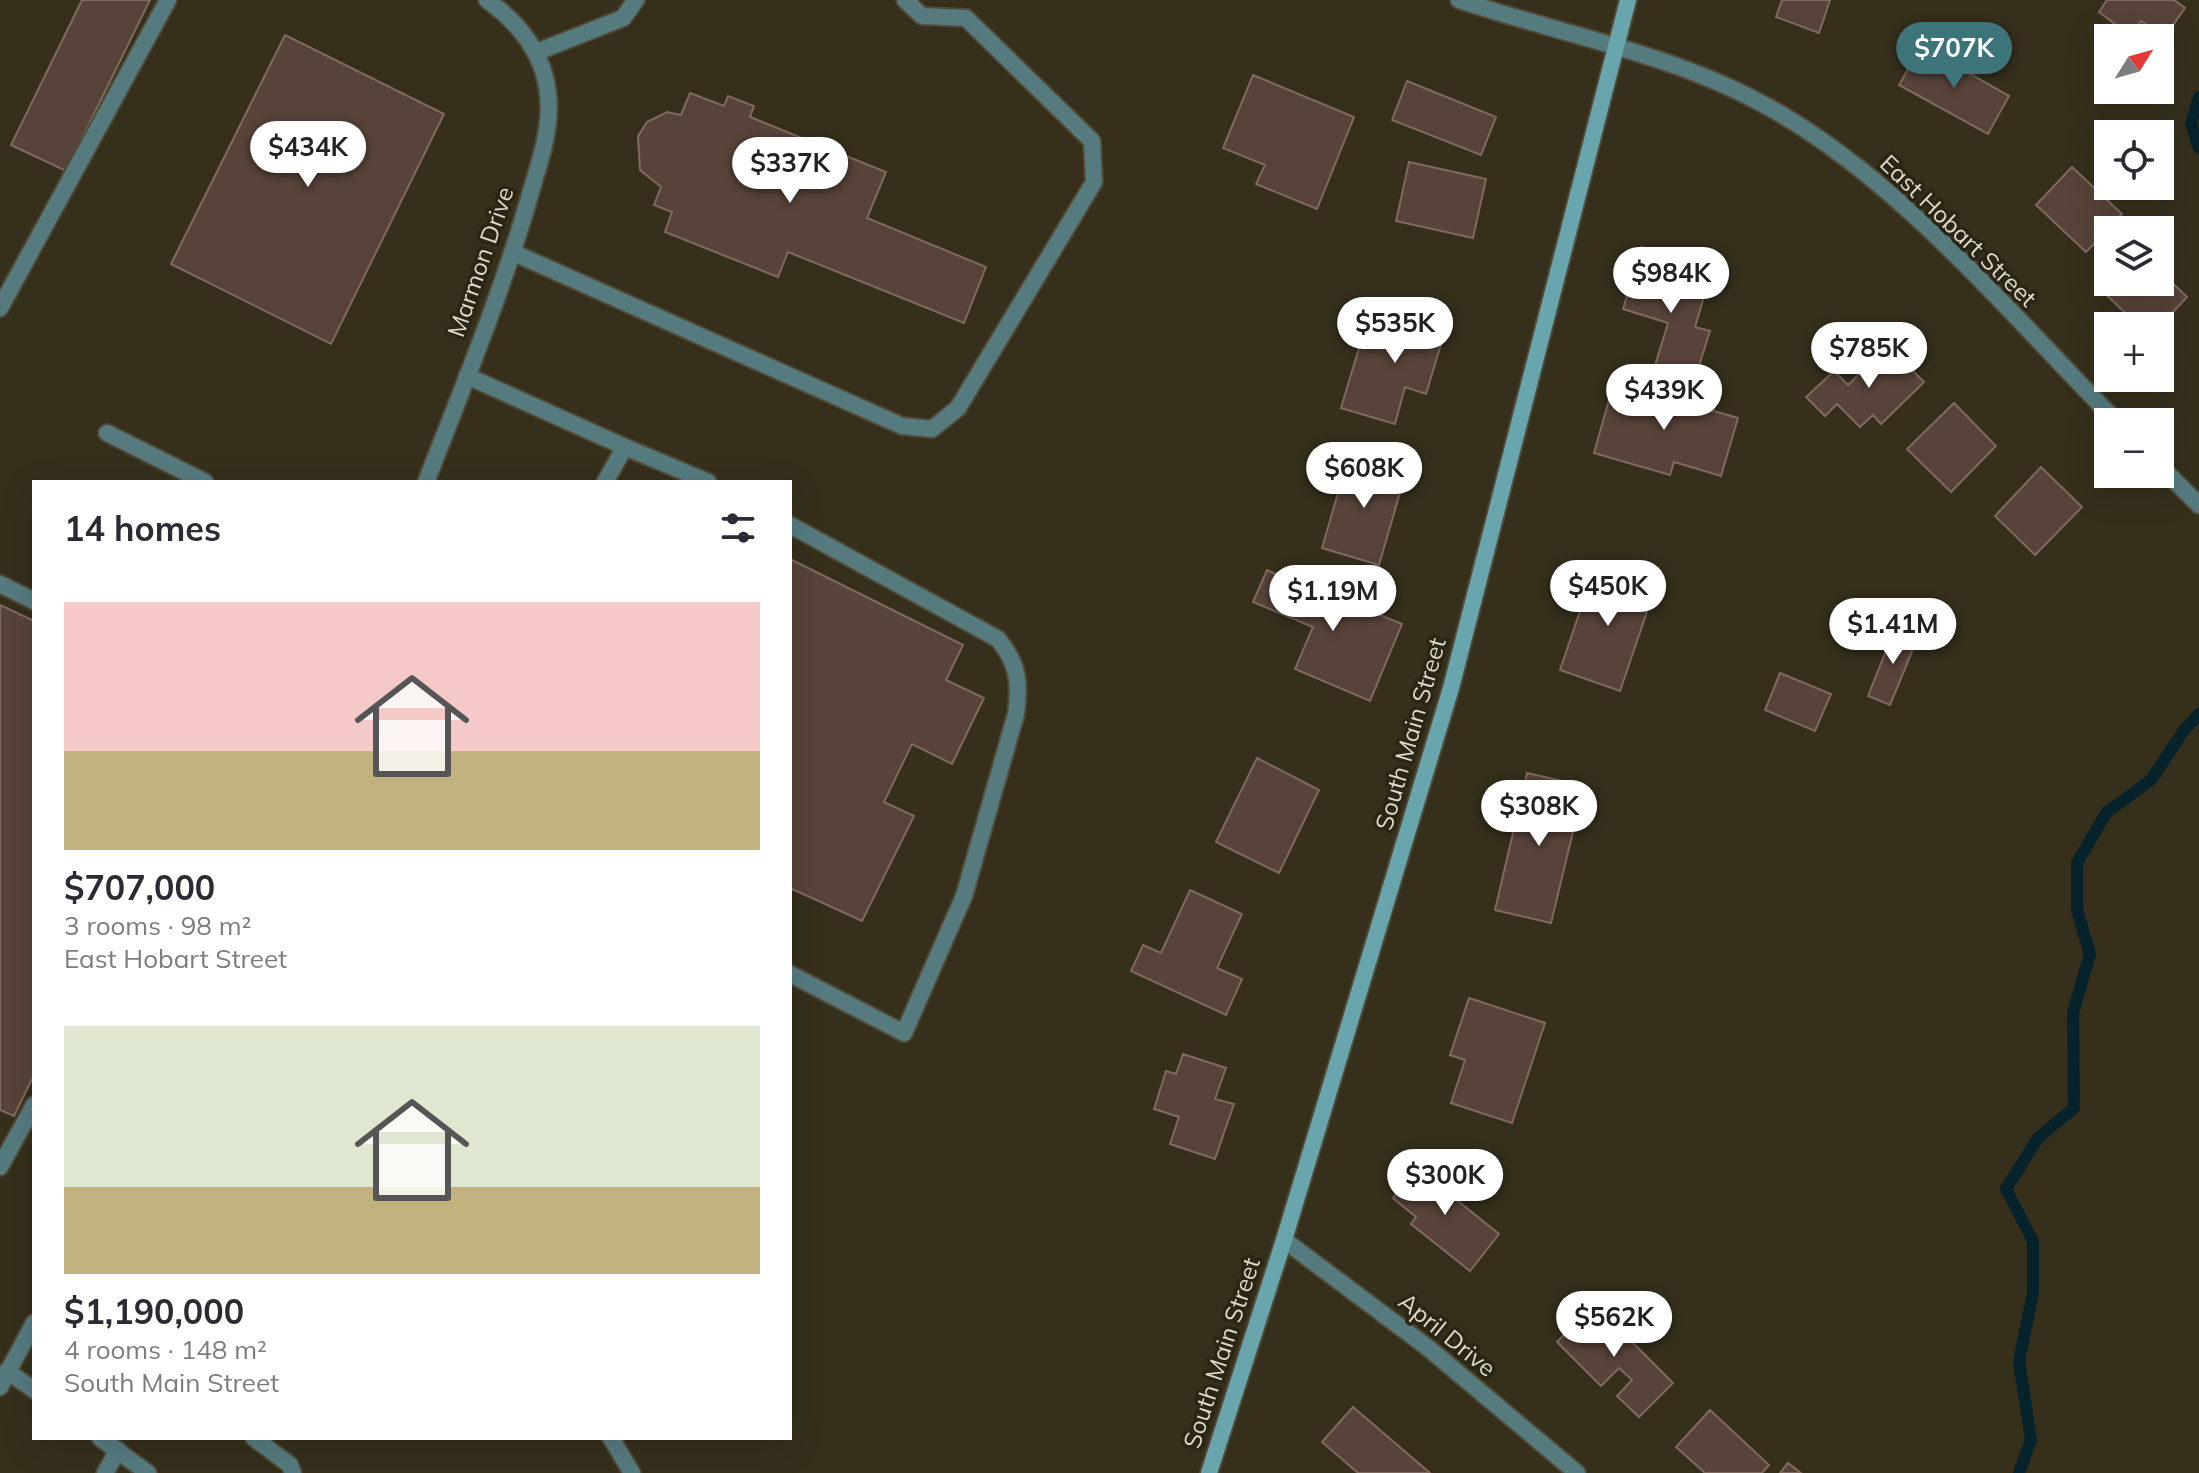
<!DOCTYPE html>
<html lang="en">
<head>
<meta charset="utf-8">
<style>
	body { margin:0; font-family:Mulish,sans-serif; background:#f2f2f3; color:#2b2b33; height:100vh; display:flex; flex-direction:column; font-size:30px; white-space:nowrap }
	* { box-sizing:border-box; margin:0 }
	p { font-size:26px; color:#7c7c81 }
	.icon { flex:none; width:44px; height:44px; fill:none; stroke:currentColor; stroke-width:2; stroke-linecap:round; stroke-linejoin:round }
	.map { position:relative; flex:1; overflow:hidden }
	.details { position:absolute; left:32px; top:480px; width:760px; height:960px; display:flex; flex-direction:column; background:#fff; border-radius:0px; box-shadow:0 8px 32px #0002 }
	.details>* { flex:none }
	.needle { width:52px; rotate:53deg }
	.tools { position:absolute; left:2094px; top:24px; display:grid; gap:16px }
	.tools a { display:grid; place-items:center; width:80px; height:80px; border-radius:0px; background:#fff; box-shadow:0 8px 32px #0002; font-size:40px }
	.price { position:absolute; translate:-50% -68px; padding:0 18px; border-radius:28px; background:#fff; color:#222; font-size:26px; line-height:52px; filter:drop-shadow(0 2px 4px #0008) }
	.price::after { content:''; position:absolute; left:50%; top:48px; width:24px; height:18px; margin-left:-12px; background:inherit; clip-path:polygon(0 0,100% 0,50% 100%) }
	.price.selected { background:#3d747a; color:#fff }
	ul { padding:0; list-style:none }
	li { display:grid; align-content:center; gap:16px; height:424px; padding:0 32px }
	li span { display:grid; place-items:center; height:248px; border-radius:0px; color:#555 }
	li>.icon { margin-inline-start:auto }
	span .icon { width:144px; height:144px; fill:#fffc; stroke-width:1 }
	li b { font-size:34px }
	h2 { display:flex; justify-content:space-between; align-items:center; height:96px; padding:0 32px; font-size:34px }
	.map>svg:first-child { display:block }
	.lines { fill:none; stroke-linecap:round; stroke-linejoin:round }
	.stream { stroke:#06232c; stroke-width:12 }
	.building { fill:#574339; stroke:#7f6a5f; stroke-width:2 }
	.lane-casing { stroke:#504a38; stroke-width:20 }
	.street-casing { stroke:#504a38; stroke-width:20 }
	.secondary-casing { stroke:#504a38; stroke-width:20 }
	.lane { stroke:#567b7f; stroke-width:16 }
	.street { stroke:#567b7f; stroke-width:16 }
	.secondary { stroke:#68a5ac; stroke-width:16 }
	.labels { text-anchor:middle; stroke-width:7; stroke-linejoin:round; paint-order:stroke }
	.street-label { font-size:24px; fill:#dcd8cc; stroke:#2b2513 }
</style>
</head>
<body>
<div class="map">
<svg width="2199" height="1473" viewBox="0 0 2199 1473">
	<rect width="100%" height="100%" fill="#352f1c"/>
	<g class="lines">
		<!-- stream -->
		<path class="stream" d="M2199 97 2191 124 2199 148
			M2019 1473 2031 1440 2019 1361 2033 1293V1241L2006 1189 2038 1138 2074 1108 2073 1013 2090 954 2077 910V863L2106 813 2151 780 2184 730 2199 714"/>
	</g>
	<!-- building -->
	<path class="building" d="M82 0H150L66 171 11 145Z
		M1782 0H1830L1819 33 1776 17Z
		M2107 0H2174L2185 8 2164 38 2141 21 2131 36 2099 12Z
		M285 35 444 114 331 344 171 264Z
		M1921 46 2009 96 1988 134 1899 85Z
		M1253 75 1354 117 1317 209 1256 184 1265 165 1223 148Z
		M1407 81 1496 117 1481 155 1392 120Z
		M690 93 724 106 728 96 754 106 750 117 886 172 867 218 986 267 964 323 788 252 778 277 665 232 672 212 654 205 661 187 640 170 638 136 647 122 667 112 681 115Z
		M1409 162 1486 179 1473 238 1396 221Z
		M2072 167 2122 214 2086 252 2036 205Z
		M1641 247 1695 264 1690 281 1707 287 1695 327 1710 331 1690 394 1650 382 1668 323 1623 309Z
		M2160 271 2187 297 2160 326H2139L2099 288 2108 279V282H2160Z
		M1395 305 1448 321 1426 394 1405 387 1395 424 1341 408 1362 338 1384 344Z
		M1888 346 1924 382 1881 424 1873 415 1860 427 1837 404 1825 416 1806 397 1834 371 1848 385Z
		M1614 382 1738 418 1721 476 1674 462 1670 475 1594 453Z
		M1954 403 1996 446 1951 492 1907 449Z
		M1349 455 1406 472 1379 565 1322 548Z
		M2041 467 2082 507 2035 555 1995 516Z
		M790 559 963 645 946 680 984 698 952 764 912 744 884 802 914 816 862 921 790 888Z
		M1596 564 1656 585 1620 691 1560 670Z
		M1267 570 1300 585 1305 573 1324 581 1320 590 1402 624 1370 701 1295 669 1313 627 1253 602Z
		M0 605 34 621V1075L14 1116 0 1110Z
		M1895 628 1918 637 1890 705 1868 696Z
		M1780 673 1831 694 1815 731 1765 710Z
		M1257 758 1319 790 1279 873 1216 842Z
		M1527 773 1584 786 1551 923 1495 910Z
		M1190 890 1242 914 1217 968 1242 979 1226 1015 1131 971 1143 945 1161 953Z
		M1469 998 1545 1023 1512 1123 1451 1103 1465 1060 1450 1055Z
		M1183 1054 1226 1068 1215 1099 1234 1104 1215 1159 1170 1144 1179 1117 1154 1109 1166 1071 1176 1074Z
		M1423 1160 1449 1182 1443 1189 1499 1234 1470 1271 1411 1224 1416 1217 1393 1198Z
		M1594 1304 1673 1383 1639 1417 1617 1396 1632 1380 1619 1368 1601 1386 1557 1342Z
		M1353 1407 1430 1473H1358L1322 1442Z
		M1710 1410 1769 1465 1762 1473H1705L1676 1447Z
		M1788 1463 1801 1473H1780Z"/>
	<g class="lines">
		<!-- lane casing -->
		<g class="lane-casing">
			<path id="lane" d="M537 52 623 18 636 0
				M514 253 902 426 932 429 958 408 1094 182 1092 141 966 18 922 16 905 0
				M0 308 168 0
				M467 376 625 447 605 482
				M107 433 205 482
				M625 447 708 482
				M790 525 998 639C1019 665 1020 683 1016 714L964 896 904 1033 790 974
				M0 584 34 601
				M0 1167 34 1105
				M7 1371 34 1390
				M100 1438 148 1473
				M254 1438 290 1465 293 1473
				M611 1438 632 1473
				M105 1473 118 1450"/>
		</g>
		<!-- street casing -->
		<g class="street-casing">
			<path id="street" d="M1459 0C1557 33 1667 53 1757 101 1894 172 2009 313 2117 422
				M2160 466 2199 505
				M426 482C463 387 502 293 530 195 539 163 552 129 548 94 544 54 519 23 487 0
				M1284 1240 1427 1347 1577 1473
				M0 1387 34 1323"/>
		</g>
		<!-- secondary casing -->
		<g class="secondary-casing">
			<path id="secondary" d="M1209 1473 1284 1240 1451 688 1628 0"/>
		</g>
		<!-- lane -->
		<use href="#lane" class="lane"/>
		<!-- street -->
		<use href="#street" class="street"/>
		<!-- secondary -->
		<use href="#secondary" class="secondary"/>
	</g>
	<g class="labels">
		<!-- street labels -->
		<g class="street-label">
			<text transform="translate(1958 231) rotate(44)" y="8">East Hobart Street</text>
			<text transform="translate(481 262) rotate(-71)" y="8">Marmon Drive</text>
			<text transform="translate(1411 734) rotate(-74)" y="8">South Main Street</text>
			<text transform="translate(1447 1335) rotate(39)" y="8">April Drive</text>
			<text transform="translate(1222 1353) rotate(-72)" y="8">South Main Street</text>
		</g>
	</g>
</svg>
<div class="tools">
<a><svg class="needle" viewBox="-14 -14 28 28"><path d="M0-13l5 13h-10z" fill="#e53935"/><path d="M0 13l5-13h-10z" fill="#7c7c81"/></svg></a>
<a><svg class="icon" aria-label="locate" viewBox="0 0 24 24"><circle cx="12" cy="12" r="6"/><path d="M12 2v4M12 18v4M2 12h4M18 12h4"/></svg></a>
<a><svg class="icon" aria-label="layers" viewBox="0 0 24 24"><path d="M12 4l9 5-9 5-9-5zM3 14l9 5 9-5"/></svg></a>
<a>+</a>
<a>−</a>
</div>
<b class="price selected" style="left:1954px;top:90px">$707K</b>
<b class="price" style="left:308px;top:189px">$434K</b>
<b class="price" style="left:790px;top:205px">$337K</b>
<b class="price" style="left:1671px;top:315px">$984K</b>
<b class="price" style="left:1395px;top:365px">$535K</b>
<b class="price" style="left:1869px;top:390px">$785K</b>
<b class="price" style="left:1664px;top:432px">$439K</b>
<b class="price" style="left:1364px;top:510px">$608K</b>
<b class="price" style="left:1608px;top:628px">$450K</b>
<b class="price" style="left:1333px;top:633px">$1.19M</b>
<b class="price" style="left:1893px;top:666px">$1.41M</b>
<b class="price" style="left:1539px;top:848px">$308K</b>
<b class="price" style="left:1445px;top:1217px">$300K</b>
<b class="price" style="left:1614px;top:1359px">$562K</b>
<section class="details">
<h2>14 homes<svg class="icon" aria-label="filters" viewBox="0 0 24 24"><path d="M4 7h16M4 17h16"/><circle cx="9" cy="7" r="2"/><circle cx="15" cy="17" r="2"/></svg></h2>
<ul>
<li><span style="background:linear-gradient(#f6c9c9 60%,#c2b280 0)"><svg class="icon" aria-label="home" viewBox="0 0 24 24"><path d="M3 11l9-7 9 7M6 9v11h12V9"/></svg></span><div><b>$707,000</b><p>3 rooms · 98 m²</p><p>East Hobart Street</p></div></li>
<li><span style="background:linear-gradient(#dfe7d0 65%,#c2b280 0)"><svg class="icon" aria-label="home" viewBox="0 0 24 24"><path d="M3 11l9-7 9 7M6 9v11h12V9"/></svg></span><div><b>$1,190,000</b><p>4 rooms · 148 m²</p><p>South Main Street</p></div></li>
</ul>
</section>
</div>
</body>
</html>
